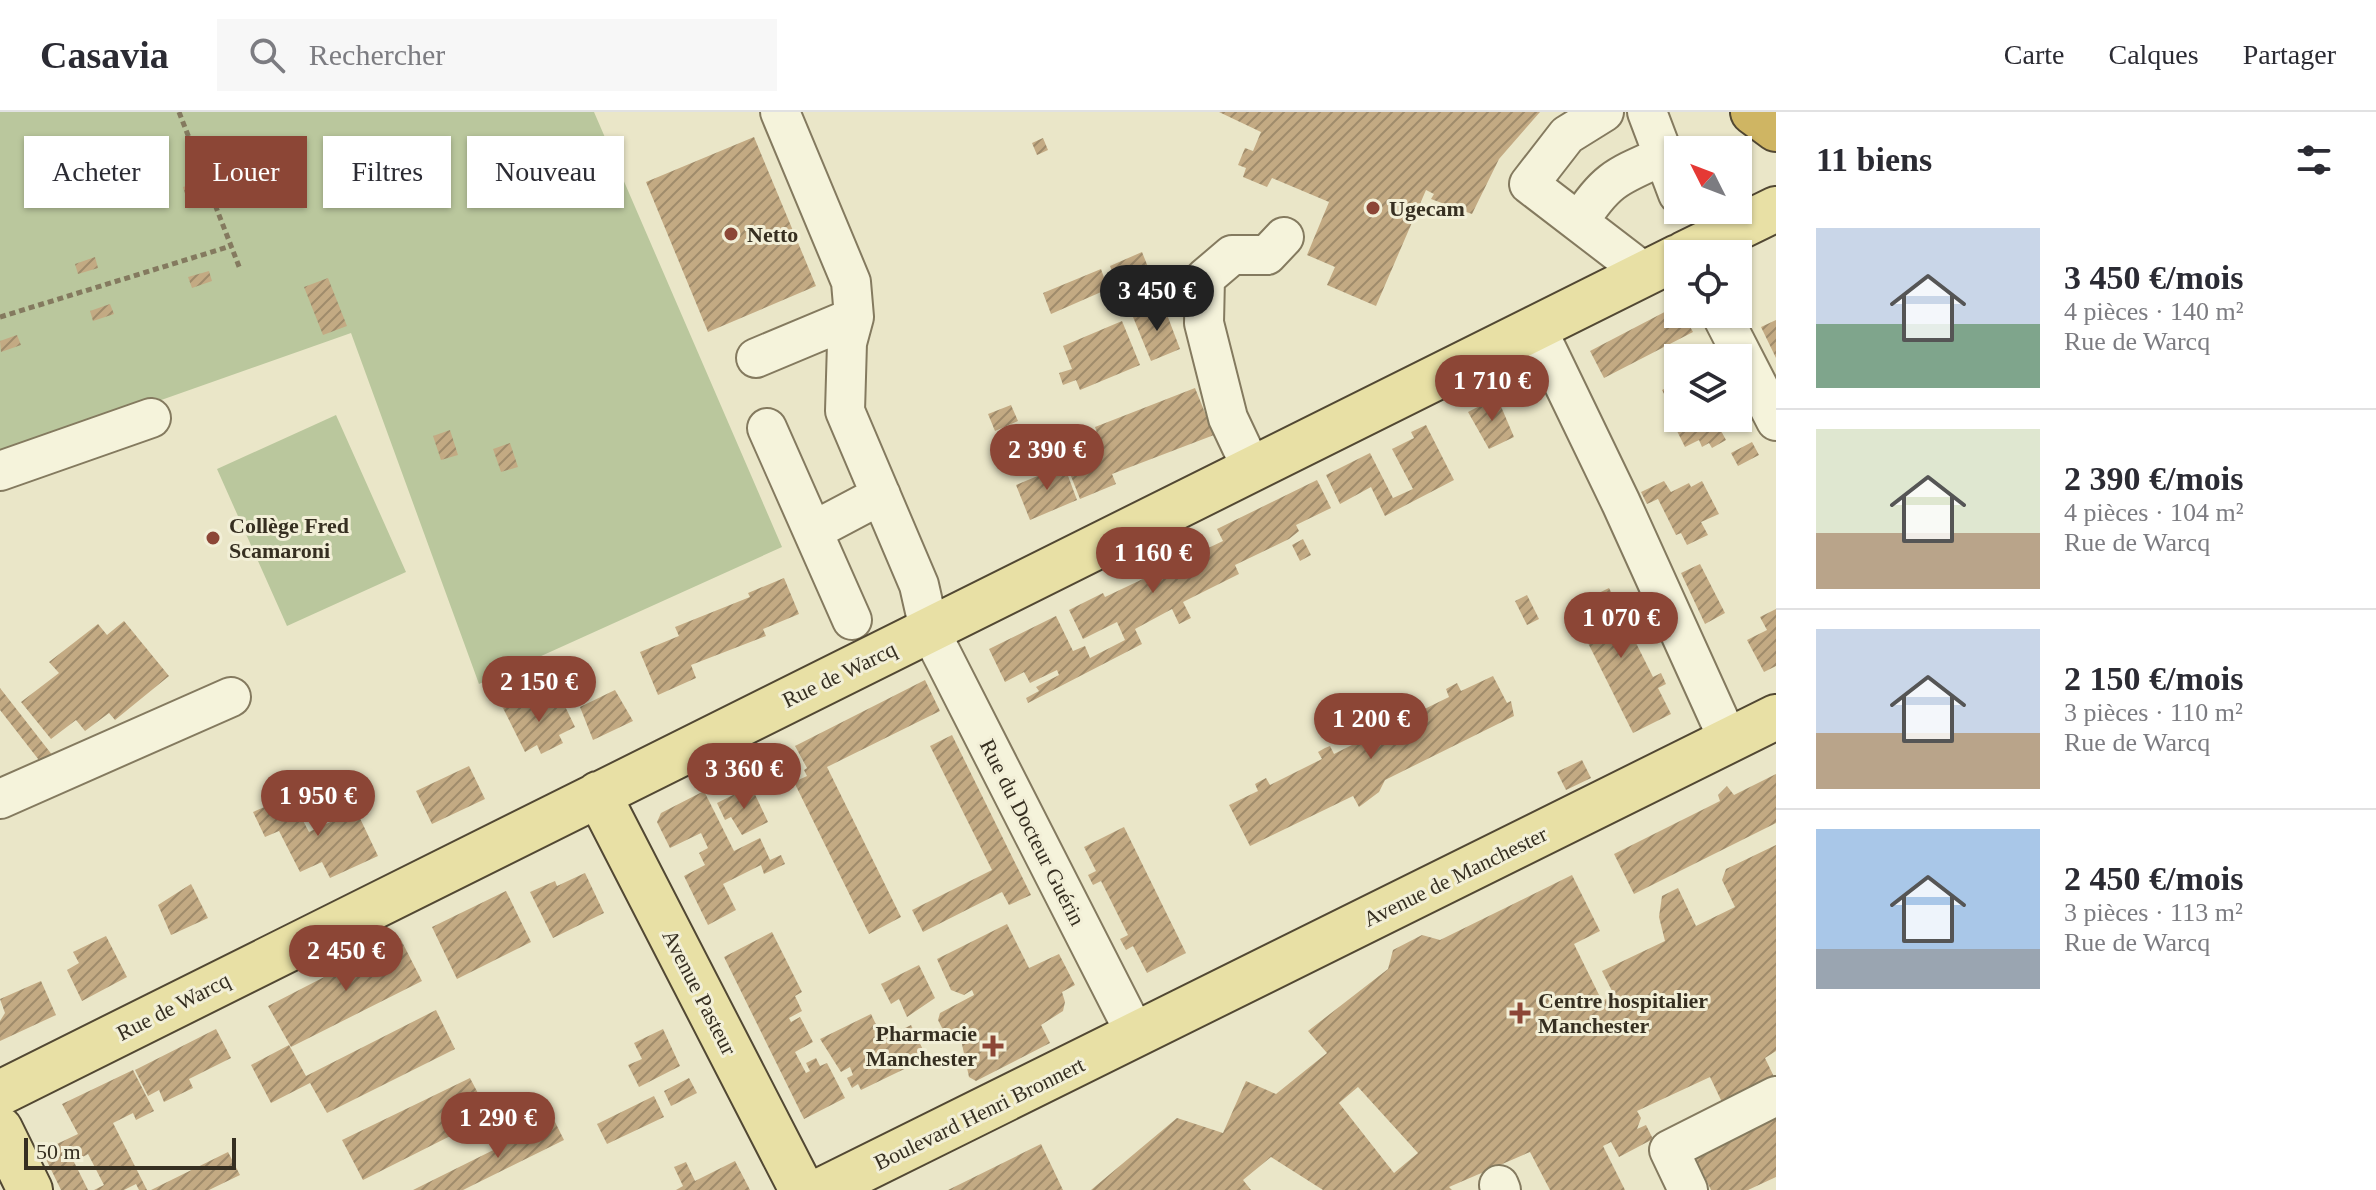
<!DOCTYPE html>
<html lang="fr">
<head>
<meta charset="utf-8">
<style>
	body { margin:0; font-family:"Times New Roman",serif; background:#f7f7f7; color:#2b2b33; height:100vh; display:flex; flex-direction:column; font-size:30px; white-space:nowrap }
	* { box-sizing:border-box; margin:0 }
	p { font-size:26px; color:#7c7c81 }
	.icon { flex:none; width:44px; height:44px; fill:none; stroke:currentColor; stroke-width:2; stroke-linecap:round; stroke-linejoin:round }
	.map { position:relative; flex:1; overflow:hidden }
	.drawer { display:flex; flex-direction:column; background:#fff; width:600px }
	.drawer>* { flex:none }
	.banner { position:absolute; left:24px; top:24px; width:760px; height:72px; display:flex; gap:16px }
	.needle { width:52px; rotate:312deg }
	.tools { position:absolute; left:1664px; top:24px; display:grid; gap:16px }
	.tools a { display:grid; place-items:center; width:88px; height:88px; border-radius:0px; background:#fff; box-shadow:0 2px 6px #0004; font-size:40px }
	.scale { position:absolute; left:24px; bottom:20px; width:212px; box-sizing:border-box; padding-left:8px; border:4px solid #362f21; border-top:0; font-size:22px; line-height:28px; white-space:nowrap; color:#362f21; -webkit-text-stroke:6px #f2efd7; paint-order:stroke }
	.price { position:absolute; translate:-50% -68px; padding:0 18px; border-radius:28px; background:#8c4636; color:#fff; font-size:26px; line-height:52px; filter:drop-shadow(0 2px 4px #0008) }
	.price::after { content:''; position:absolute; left:50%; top:48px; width:24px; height:18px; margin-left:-12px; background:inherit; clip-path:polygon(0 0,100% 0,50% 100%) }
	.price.selected { background:#222; color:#fff }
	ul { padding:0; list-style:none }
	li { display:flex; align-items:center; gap:24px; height:200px; padding:0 40px }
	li+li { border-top:2px solid #e1e1e2 }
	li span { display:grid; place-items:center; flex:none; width:224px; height:160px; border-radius:0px; color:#555 }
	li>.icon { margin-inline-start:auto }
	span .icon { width:96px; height:96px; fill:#fffc; stroke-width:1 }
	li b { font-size:34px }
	h2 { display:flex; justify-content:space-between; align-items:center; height:96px; padding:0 40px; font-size:34px }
	.pill { padding:0 28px; border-radius:0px; background:#fff; box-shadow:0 2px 6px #0004; font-size:28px; line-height:72px }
	.pill.selected { background:#8c4636; color:#fff }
	header { display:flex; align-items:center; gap:48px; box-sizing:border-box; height:112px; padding:0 40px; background:#fff; border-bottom:2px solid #e1e1e2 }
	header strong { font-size:38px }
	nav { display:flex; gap:44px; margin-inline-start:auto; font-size:28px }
	.search { width:560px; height:72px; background:#f7f7f7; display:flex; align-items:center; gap:20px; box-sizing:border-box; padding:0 28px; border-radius:0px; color:#7c7c81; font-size:30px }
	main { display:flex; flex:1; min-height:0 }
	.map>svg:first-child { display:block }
	.green { fill:#bac79d }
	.building { fill:url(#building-hatch); fill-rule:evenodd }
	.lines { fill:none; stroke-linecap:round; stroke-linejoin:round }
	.minor-casing { stroke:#847a5f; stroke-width:42 }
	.major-casing { stroke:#524833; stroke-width:48 }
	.highway-casing { stroke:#524833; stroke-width:48 }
	.path { stroke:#847a5f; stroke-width:5; stroke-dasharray:6 4; stroke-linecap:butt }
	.minor { stroke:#f5f3db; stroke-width:38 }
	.major { stroke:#e8e0a5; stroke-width:44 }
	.highway { stroke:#cfb563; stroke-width:44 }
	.poi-dot { fill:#8c4636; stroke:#f2efd7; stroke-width:3 }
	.labels { text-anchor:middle; stroke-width:6; stroke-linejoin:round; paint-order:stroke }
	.poi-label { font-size:22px; font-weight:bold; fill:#362f21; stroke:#f2efd7; text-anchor:start }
	.street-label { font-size:22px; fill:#362f21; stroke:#f2efd7 }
</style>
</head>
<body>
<header>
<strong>Casavia</strong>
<div class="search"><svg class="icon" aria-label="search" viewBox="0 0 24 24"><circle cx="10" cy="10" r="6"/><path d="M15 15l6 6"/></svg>Rechercher</div>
<nav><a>Carte</a><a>Calques</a><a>Partager</a></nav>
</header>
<main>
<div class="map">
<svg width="1776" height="1078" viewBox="0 0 1776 1078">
	<defs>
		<pattern id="building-hatch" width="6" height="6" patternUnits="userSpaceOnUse" patternTransform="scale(2)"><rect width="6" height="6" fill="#c3aa83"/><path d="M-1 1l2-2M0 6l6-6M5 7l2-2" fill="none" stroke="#9f8b6b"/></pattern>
	</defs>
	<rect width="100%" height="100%" fill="#eae6c8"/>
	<!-- green -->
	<path class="green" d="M0 0H594L782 435 479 572 351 221 0 345Z
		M336 303 406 460 287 514 217 357Z"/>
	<!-- building -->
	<path class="building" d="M1219 0H1540L1499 47 1472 102 1431 87 1434 82 1426 78 1376 194 1327 173 1335 155 1307 143 1329 90 1272 66 1267 75 1243 65 1246 56 1238 53 1245 36 1253 39 1261 20Z
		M87 24 90 34 70 41 66 30Z
		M754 25 816 174 708 220 646 70Z
		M1043 26 1048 38 1037 43 1032 31Z
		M273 38 277 51 249 60 245 48Z
		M193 72 199 92 189 95 183 75Z
		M1142 140 1150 160 1117 174 1110 154Z
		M95 145 98 156 78 162 75 152Z
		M1101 157 1108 177 1051 202 1043 181Z
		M209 159 212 169 192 176 188 165Z
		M328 166 347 214 323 223 304 175Z
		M110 192 114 202 93 209 90 199Z
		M1163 192 1180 237 1151 249 1133 205Z
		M1678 193V202H1705L1688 211 1693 220 1604 266 1590 239Z
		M1776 208V246L1761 215Z
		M1122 209 1140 253 1080 278 1076 268 1063 273 1059 261 1072 257 1063 234Z
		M17 223 21 233 1 240 0 229Z
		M1678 270V306H1720L1725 315 1720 317 1726 328 1712 336 1709 331 1702 335 1699 328 1685 335 1676 317 1681 315 1662 278Z
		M1195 276 1214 323 1112 362 1116 372 1080 387 1065 349 1102 335 1095 315Z
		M1497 285 1514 325 1489 337 1468 300Z
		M1011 293 1018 309 995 319 988 302Z
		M1426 313 1454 368 1385 404 1371 375 1340 392 1326 363 1370 341 1393 386 1413 377 1392 337 1414 326 1411 320Z
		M450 318 458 343 441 348 433 324Z
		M1752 330 1759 343 1738 354 1731 341Z
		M510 331 518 355 501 360 493 337Z
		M1064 353 1077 388 1030 408 1016 373Z
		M1317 368 1331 396 1296 413 1299 419 1289 427 1235 453 1239 462 1183 490 1191 506 1179 512 1172 497 1135 517 1142 532 1028 591 1026 586 1039 579 1036 575 1059 563 1057 558 1030 571 1024 560 1005 570 989 537 1056 504 1073 539 1085 534 1090 546 1125 528 1117 510 1083 527 1069 498 1103 481 1105 485 1223 429 1217 417Z
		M1664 369 1671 380 1689 371 1691 375 1702 369 1719 402 1701 410 1708 423 1687 433 1681 421 1676 423 1658 387 1647 392 1641 380Z
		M1303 427 1311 443 1300 449 1292 433Z
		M1700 452 1725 501 1705 512 1681 461Z
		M784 466 799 502 763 517 766 524 691 553 696 566 658 583 640 540 679 524 675 515 750 485 748 481Z
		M1609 476 1622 502 1630 498 1635 508 1627 513 1653 565 1661 561 1666 572 1658 576 1671 602 1633 621 1570 495Z
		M1527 483 1539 507 1527 513 1515 489Z
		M1776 497V554L1764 560 1747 528 1767 518 1760 505Z
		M124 509 169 564 115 608 109 601 85 619 76 608 51 627 21 590 59 561 49 550 98 512 107 523Z
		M576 553 584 574 573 579 564 557Z
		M1493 564 1507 591 1511 589 1514 604 1385 668 1379 680 1359 695 1353 684 1250 734 1229 693 1258 679 1255 672 1266 666 1270 673 1322 647 1318 640 1325 636 1330 634 1334 642 1386 616 1383 608 1394 603 1398 610 1449 585 1446 577 1457 571 1461 579Z
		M925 568 940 599 827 655 901 805 869 822 794 670 807 664 804 658 807 656 795 634Z
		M0 576 53 644 42 652 0 598Z
		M615 578 633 609 593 628 580 595Z
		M531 583 539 599 562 588 575 615 559 623 563 631 541 642 537 633 525 640 503 596Z
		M952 623 1031 783 1009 793 1002 780 923 820 912 798 992 758 930 634Z
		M1582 648 1591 666 1566 678 1557 660Z
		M469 654 485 687 432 712 416 679Z
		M1776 662V711L1634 782 1614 742 1720 689 1718 683 1727 674 1734 683Z
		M751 674 768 710 742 723 731 705 725 708 717 691Z
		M704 679 734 739 760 726 770 748 781 743 785 752 764 762 761 753 723 772 736 798 708 813 684 764 705 753 699 741 708 736 701 721 670 736 657 710 661 701Z
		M290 684 309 720 356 698 378 744 330 766 322 750 300 760 279 719 265 725 253 700Z
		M1124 715 1186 841 1147 861 1133 834 1126 838 1120 827 1128 823 1101 769 1093 773 1088 763 1096 759 1084 735Z
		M1776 733V939L1765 946 1776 969V1065L1748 1078H1711L1695 1045 1745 1022 1736 1004 1730 1007 1710 965 1637 999 1641 1006 1637 1017 1646 1013 1653 1027 1619 1045 1611 1030 1603 1034 1625 1078H1550L1530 1040 1449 1075 1452 1078H1323L1271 1045 1243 1068 1251 1078H1091L1177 1006 1223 1021 1246 969 1276 982 1327 941 1308 919 1388 857 1393 838 1422 823 1440 828 1572 763 1600 819 1574 832 1602 889 1614 883 1602 859 1665 829 1659 805 1662 784 1678 776 1696 814 1735 795 1722 768 1726 757ZM1358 975 1418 1041 1394 1061 1339 991Z
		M585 761 604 801 553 826 530 780 555 769 557 774Z
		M191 772 208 806 171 823 158 793Z
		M506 779 531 830 457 867 432 815Z
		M1007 812 1029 856 1059 842 1075 873 1062 880 1065 890 1063 899 1041 913 1050 931 976 969 969 965 960 923 948 928 938 908 940 901 974 883 972 878 964 883 951 878 937 847Z
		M772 820 802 880 795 884 802 899 789 906 791 910 800 905 813 930 795 940 806 961 810 959 806 951 816 946 820 954 827 951 845 986 804 1007 724 845Z
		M106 824 127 865 82 889 67 858 79 851 73 840Z
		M400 826 422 869 291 935 268 894Z
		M919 853 935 886 907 905 899 887 891 892 881 872Z
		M41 869 56 903 0 929V909L5 901 0 887Z
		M436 898 455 937 327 1001 310 971 271 991 251 953 289 933 306 964Z
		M871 902 883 927 911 913 927 946 861 978 858 972 852 976 847 966 853 963 850 955 841 960 820 927Z
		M216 917 231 946 189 967 193 976 164 990 159 978 148 984 135 958Z
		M663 917 680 954 639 975 628 953 642 947 634 931Z
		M133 958 154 999 136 1008 133 1001 113 1011 147 1078H139L136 1072 124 1078H94L104 1073 88 1042 74 1050 88 1078H61L42 1039 78 1022 62 992Z
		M470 966 490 1004 363 1068 342 1028Z
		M689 966 697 981 671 994 664 979Z
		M654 984 664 1005 607 1032 597 1012Z
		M554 1008 564 1028 463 1078H413Z
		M1041 1032 1063 1078H948Z
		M228 1040 240 1063 209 1078H151Z
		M735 1049 750 1078H676L683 1074 674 1055 686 1050 695 1069Z"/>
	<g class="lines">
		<!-- minor casing -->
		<g class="minor-casing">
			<path id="minor" d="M780 0 851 170 854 205 847 231 845 299 919 473 929 517 1136 923
				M1604 0 1567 23 1529 72 1645 161
				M1647 0 1678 82
				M1579 110C1606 67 1618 64 1663 44
				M1721 202 1776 309
				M1537 217 1621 391 1728 627
				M756 246 854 205
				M767 316 852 508
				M1252 357 1228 306 1204 211 1205 166 1232 143H1267L1284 125
				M0 359 151 306
				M813 419 881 383
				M0 687 231 585
				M1499 1073 1501 1078
				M1688 1078 1669 1038 1776 984"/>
		</g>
		<!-- major casing -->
		<g class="major-casing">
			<path id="major" d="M1684 142 1776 97
				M598 682 802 1078
				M0 981 1678 145
				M0 1017 30 1078
				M822 1078 1776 605"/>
		</g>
		<!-- highway casing -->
		<g class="highway-casing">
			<path id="highway" d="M1753 0 1776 17"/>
		</g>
		<!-- path -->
		<path class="path" d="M179 0 240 157
			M0 205 231 134"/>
		<!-- minor -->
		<use href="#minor" class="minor"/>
		<!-- major -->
		<use href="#major" class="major"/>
		<!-- highway -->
		<use href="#highway" class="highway"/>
	</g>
	<!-- markers -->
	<g class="poi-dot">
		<circle cx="1373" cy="96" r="8"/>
		<circle cx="731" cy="122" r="8"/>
		<circle cx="213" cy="426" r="8"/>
		<path d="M1516 889h8v8h8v8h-8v8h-8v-8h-8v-8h8z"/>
		<path d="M989 922h8v8h8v8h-8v8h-8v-8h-8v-8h8z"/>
	</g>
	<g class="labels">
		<!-- poi labels -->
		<g class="poi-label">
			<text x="1389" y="104">Ugecam</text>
			<text x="747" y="130">Netto</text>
			<text x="229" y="421">Collège Fred<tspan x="229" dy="25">Scamaroni</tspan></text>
			<text x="1538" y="896">Centre hospitalier<tspan x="1538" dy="25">Manchester</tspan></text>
			<text x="977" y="929" text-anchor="end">Pharmacie<tspan x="977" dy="25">Manchester</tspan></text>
		</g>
		<!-- street labels -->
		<g class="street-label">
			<text transform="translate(839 562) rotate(-26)" y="8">Rue de Warcq</text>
			<text transform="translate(1033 720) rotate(63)" y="8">Rue du Docteur Guérin</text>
			<text transform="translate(1455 764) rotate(-26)" y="8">Avenue de Manchester</text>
			<text transform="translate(700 880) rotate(63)" y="8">Avenue Pasteur</text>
			<text transform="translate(173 894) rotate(-27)" y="8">Rue de Warcq</text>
			<text transform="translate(979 1001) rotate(-26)" y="8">Boulevard Henri Bronnert</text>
		</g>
	</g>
</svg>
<div class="tools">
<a><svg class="needle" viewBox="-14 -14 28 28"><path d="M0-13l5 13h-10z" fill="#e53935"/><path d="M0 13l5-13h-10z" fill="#7c7c81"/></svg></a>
<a><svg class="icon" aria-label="locate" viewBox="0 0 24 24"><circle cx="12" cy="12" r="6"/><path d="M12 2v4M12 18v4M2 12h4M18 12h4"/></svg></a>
<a><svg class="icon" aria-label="layers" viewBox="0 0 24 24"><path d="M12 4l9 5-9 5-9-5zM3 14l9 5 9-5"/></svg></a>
</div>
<div class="scale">50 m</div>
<b class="price selected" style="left:1157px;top:221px">3 450 €</b>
<b class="price" style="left:1492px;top:311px">1 710 €</b>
<b class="price" style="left:1047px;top:380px">2 390 €</b>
<b class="price" style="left:1153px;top:483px">1 160 €</b>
<b class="price" style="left:1621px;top:548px">1 070 €</b>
<b class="price" style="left:539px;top:612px">2 150 €</b>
<b class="price" style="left:1371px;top:649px">1 200 €</b>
<b class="price" style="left:744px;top:699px">3 360 €</b>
<b class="price" style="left:318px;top:726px">1 950 €</b>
<b class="price" style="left:346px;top:881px">2 450 €</b>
<b class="price" style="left:498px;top:1048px">1 290 €</b>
<div class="banner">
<a class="pill">Acheter</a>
<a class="pill selected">Louer</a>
<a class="pill">Filtres</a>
<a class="pill">Nouveau</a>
</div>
</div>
<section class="drawer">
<h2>11 biens<svg class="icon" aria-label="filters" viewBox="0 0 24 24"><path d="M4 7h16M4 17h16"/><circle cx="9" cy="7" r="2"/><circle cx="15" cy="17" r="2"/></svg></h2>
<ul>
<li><span style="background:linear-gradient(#c9d6e8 60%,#7fa58c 0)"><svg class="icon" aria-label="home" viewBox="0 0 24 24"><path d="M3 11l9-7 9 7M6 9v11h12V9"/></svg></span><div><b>3 450 €/mois</b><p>4 pièces · 140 m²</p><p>Rue de Warcq</p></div></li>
<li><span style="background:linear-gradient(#dfe7d0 65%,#b9a48a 0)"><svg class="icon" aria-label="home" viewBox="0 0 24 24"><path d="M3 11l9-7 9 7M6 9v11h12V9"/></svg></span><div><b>2 390 €/mois</b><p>4 pièces · 104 m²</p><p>Rue de Warcq</p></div></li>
<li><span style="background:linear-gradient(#c9d6e8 65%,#b9a48a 0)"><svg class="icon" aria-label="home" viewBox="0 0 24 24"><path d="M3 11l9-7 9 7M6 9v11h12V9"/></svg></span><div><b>2 150 €/mois</b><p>3 pièces · 110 m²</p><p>Rue de Warcq</p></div></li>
<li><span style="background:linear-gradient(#a9c7e8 75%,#9aa5b1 0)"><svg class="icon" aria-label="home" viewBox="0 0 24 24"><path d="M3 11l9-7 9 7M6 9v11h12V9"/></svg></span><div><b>2 450 €/mois</b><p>3 pièces · 113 m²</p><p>Rue de Warcq</p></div></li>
</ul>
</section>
</main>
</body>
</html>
